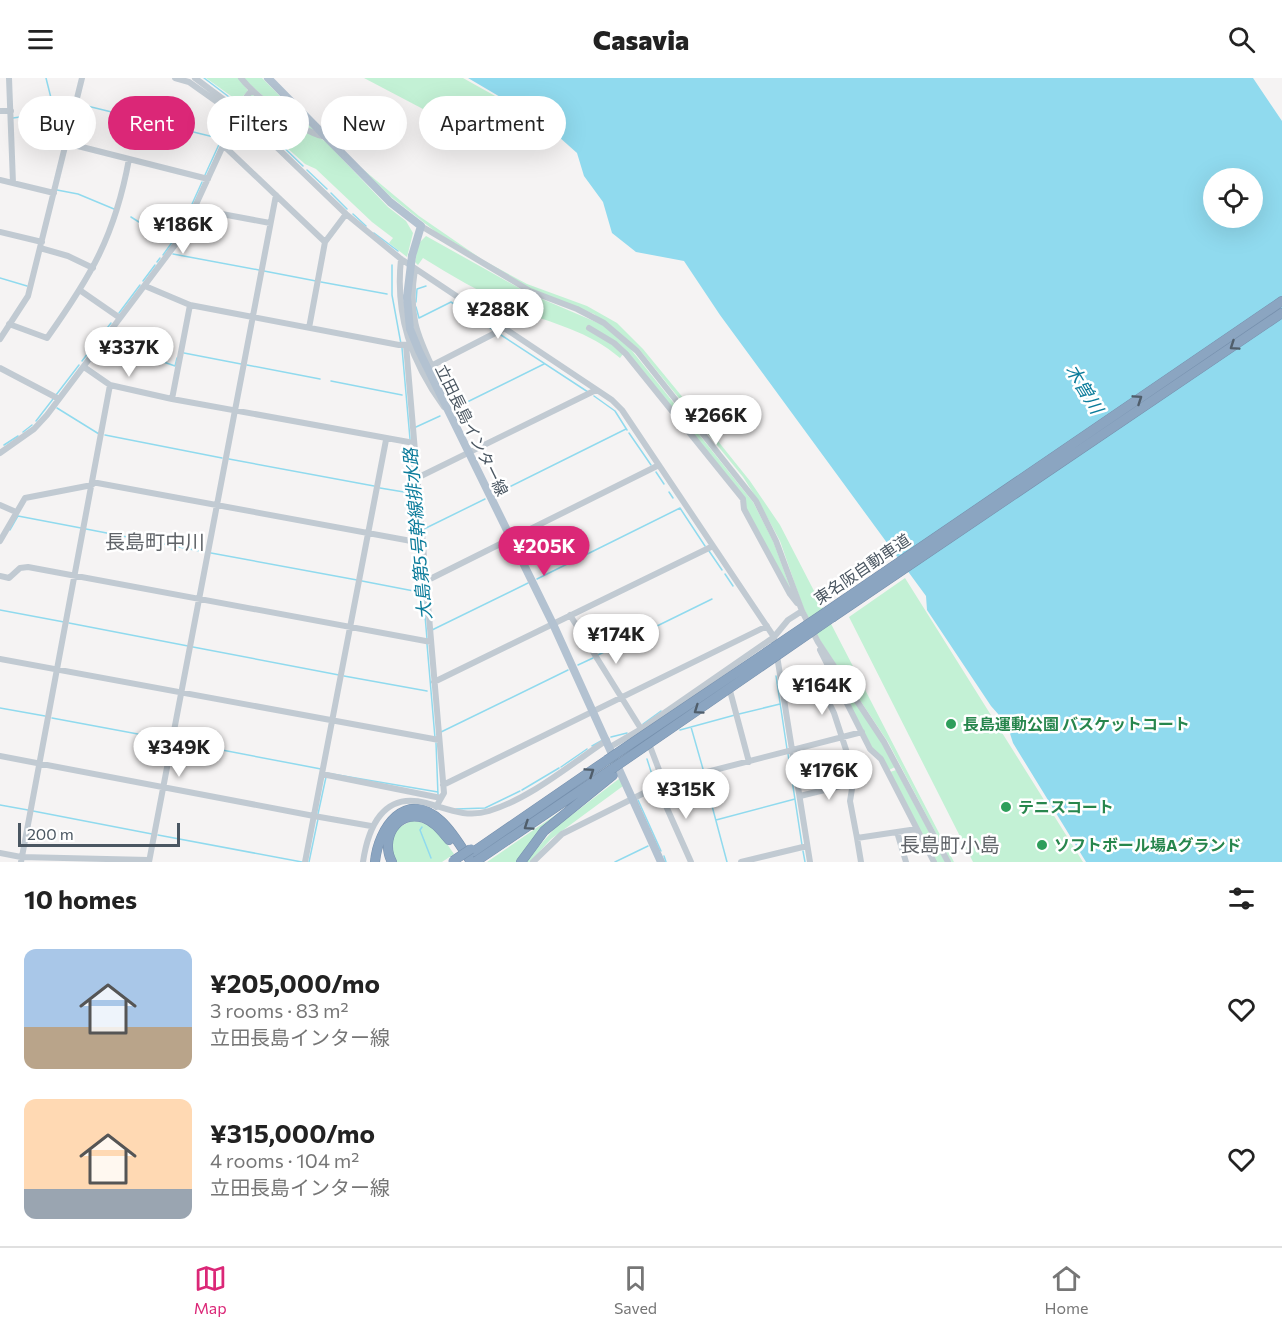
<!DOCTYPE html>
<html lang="en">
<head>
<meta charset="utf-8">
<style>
	body { margin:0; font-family:Commissioner,"Noto Sans JP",sans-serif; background:#f2f2f2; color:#222; height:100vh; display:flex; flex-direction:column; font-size:22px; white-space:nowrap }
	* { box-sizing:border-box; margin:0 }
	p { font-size:20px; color:#767676 }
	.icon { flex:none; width:33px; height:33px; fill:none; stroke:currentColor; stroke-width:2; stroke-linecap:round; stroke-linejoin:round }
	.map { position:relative; height:784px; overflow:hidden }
	.details { display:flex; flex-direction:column; background:#fff; flex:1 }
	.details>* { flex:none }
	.top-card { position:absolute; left:18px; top:18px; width:600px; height:54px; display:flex; gap:12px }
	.fabs { position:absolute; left:1203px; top:90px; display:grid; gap:12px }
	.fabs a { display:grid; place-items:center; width:60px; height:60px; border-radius:50%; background:#fff; box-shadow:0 6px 24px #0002; font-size:30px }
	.scale { position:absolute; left:18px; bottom:15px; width:162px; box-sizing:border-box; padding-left:6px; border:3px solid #4a5661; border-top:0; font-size:16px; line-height:21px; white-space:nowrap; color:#4a5661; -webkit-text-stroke:4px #fff; paint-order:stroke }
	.price { position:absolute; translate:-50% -51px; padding:0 14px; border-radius:21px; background:#fff; color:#222; font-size:20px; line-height:39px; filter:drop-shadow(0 2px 3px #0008) }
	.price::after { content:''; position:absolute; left:50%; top:36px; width:18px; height:14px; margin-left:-9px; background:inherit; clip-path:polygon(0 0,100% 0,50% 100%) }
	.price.on { background:#db2777; color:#fff }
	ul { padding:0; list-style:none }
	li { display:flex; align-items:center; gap:18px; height:150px; padding:0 24px }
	li span { display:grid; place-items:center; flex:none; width:168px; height:120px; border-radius:12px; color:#555 }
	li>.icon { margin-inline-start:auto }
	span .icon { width:72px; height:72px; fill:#fffc; stroke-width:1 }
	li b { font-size:26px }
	h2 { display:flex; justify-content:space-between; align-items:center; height:72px; padding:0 24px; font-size:26px }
	.pill { padding:0 21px; border-radius:27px; background:#fff; box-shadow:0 6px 24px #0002; font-size:21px; line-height:54px }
	.pill.on { background:#db2777; color:#fff }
	header { display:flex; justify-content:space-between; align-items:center; height:78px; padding:0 24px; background:#fff; font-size:27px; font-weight:800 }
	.menu { display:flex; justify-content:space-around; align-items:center; height:84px; border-top:2px solid #e0e0e0; background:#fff; font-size:16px; color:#767676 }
	.menu a { display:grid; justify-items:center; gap:3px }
	.menu .on { color:#db2777 }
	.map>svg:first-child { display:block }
	.green { fill:#c3f1d5 }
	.water { fill:#90daee; fill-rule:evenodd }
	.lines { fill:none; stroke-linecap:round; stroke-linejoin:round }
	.stream { stroke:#90daee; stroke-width:1.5 }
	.highway-casing { stroke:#7690ad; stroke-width:10 }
	.minor { stroke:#c1cad2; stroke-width:6 }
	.major { stroke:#b3c2d1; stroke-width:8 }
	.highway { stroke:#8ba5c1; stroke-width:9 }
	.highway-bridge-casing { stroke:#7690ad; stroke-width:10; stroke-linecap:butt }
	.major-bridge { stroke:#b3c2d1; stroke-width:8 }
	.highway-bridge { stroke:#8ba5c1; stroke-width:9 }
	.oneway { stroke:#505e6b }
	.leisure-dot { fill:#2e9e5b; stroke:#fff; stroke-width:2 }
	.labels { text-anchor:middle; stroke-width:5; stroke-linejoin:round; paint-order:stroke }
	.street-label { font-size:16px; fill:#4a5661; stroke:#fff }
	.leisure-label { font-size:16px; font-weight:bold; fill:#27864d; stroke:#fff; text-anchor:start }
	.water-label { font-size:18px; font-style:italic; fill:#0c7c9b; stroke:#fff }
	.quarter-label { font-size:20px; fill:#5f6368; stroke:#fff }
</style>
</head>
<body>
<header><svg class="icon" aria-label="menu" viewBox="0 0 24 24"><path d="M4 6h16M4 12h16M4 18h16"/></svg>Casavia<svg class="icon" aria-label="search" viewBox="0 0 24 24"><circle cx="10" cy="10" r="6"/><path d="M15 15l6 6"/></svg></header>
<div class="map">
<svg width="1282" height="784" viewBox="0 0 1282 784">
	<rect width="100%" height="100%" fill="#f5f3f3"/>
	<!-- green -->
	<path class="green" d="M206 0H239L248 13 238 23Z
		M243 0H262L317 55 283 36Z
		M364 0H463L522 33 501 72Z
		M250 17H253L326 64 388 129 406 143 413 155 407 179 389 165 393 160 372 144 316 91 305 86 243 30 242 27Z
		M359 88 419 138 483 182 527 206 587 228 617 245 643 271 689 327 750 403 780 447 954 784H951L888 664 821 564 803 529 780 463 759 424 743 399 639 271 594 236 531 211 436 154 391 119Z
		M426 158 528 215 603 247 629 269 753 424 773 463 793 517 746 431 745 420 627 274 587 248 586 250 602 258 623 276 620 280C589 253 553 246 516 231 484 216 453 199 423 180L418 187 415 184 418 166Z
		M905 500 1083 784H973L849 539Z
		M825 579 872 648 895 689 889 692 872 671Z
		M896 692 945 784H936L890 694Z
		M620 700 623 708 551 761 530 784H525L556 749Z
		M570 727 518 784H487Z
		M411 743C433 743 443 760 454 776L442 784H395L390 771 396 751Z"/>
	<!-- water -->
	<path class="water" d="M468 0H1253L1282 43V784H1086L1013 665 1007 646 991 628 927 532 926 518 720 237 684 183 636 174 612 155 603 124 584 98 577 75 541 43ZM1214 100H1252V140H1214Z"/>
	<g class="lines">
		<!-- stream -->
		<path class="stream" d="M46 0 51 20 73 25
			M204 0 237 25
			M79 26 222 61
			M243 30 303 88
			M13 40 55 34 51 20
			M307 92 327 111
			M205 97 232 38
			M57 112 78 116 114 131
			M331 115 347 131
			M353 136 366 148
			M131 139 172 165
			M183 146 202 104
			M374 155 398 173
			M173 176 259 192
			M163 177 178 156
			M157 184 160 180
			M392 187V217L401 266
			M264 193 316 203
			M0 200 27 208
			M143 203 155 187
			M321 204 387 216
			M416 224 417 211 426 208
			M416 229 419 240 451 224 495 253
			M119 235 140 207
			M112 256 141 276 175 288 177 280
			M501 257 588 314
			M402 270 410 361
			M184 275 241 286
			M82 283 111 245
			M247 287 320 301
			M331 303 402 317
			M56 317 79 287
			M594 318 615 333 627 352
			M57 330 99 356
			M455 330 544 286
			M36 343 53 321
			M416 349 440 338
			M23 354 32 347
			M629 355 651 387
			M105 357 222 380
			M410 366 418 463
			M4 367 18 358
			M229 381 374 408
			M656 394 664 406
			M380 410 410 415
			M669 414 673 420
			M495 416 626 351
			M680 430 705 468
			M86 451 205 474
			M424 451 485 421
			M10 452 18 438 81 450
			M419 468 427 561
			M709 473 722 492
			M211 475 357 502
			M725 496 733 508
			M537 501 680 430
			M362 503 419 514
			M0 532 64 544
			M69 545 188 568
			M432 552 528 505
			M427 566 435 660
			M193 569 339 597
			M598 577 712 521
			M578 587 593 580
			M344 598 427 613
			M776 598 787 671
			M0 630 45 638
			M739 636 780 626
			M52 640 170 662
			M643 646 661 633
			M691 649 703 691
			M680 652 735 637
			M441 654 568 592
			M611 659 627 655
			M175 663 321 691
			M436 665 438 717
			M592 668 601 663
			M788 676 802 767
			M647 681 655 706
			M561 689 587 671
			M326 695 438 714
			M704 698 727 784
			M522 712 559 690
			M638 722 661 773
			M0 727 28 732
			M456 731 485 730 520 713
			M33 733 152 756
			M318 736 326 699
			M716 742 795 721
			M422 749 420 752 431 780
			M158 757 302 784
			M803 773 805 784
			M664 778 666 784
			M309 784 318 741
			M615 784 648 768"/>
		<!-- highway casing -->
		<g class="highway-casing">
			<path id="highway" d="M829 532 1282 223
				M833 539 1282 235
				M473 774 607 682
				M375 784C378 750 406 710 441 743 453 754 462 770 471 784
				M392 784C380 762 396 731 424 740 435 744 442 754 449 762
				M475 784 612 691
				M521 784 544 753 613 697"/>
		</g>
		<!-- minor -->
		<path class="minor" d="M9 0 13 105
			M175 0 189 4 237 38
			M195 0 239 33 346 136 401 181 612 322 622 332 774 559 810 784
			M241 0C255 18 305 57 327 59
			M237 31 251 13
			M0 33H11
			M66 65 208 101
			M223 67 325 164
			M0 102 54 115
			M195 131 270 145
			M421 148 530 213 577 231 604 245 637 273 756 423 776 463 802 533 818 564 884 664 948 784
			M0 154 42 164
			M40 170 68 178 93 190
			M401 181C395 237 411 284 444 329
			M415 191C406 247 423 266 444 315
			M145 208 190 227 399 267 409 266
			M81 213 120 240
			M190 227 172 321 414 365
			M9 246 47 260C91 198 115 158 129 81
			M309 250 325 164 346 136
			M589 250 614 265 626 276 743 421 744 431 790 516 797 525
			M0 261 28 218 82 0
			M406 267 444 715 436 729
			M431 288 503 251
			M84 289 110 307 172 321
			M0 290 59 321
			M0 375 34 351 47 337 181 159 239 33
			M417 400 596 312
			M92 404 422 465
			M0 427 16 434
			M0 463 25 420 92 407
			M0 498 9 500 20 490 28 489 431 564
			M426 503 659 387
			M570 537 643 654
			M820 572 870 671 881 681 917 751 857 760 861 784
			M0 581 439 662
			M434 604 713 468
			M729 609 749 684
			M822 610 834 635 851 687 853 705 850 723 857 760
			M785 622 836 605
			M648 663 664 705
			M610 669 641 651 774 559 788 542 802 533
			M0 678 314 738
			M322 696 441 720
			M662 706 666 728 691 784
			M443 707 767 548
			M800 718 853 705
			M314 738 371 748
			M917 751 934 784
			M897 754 906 784
			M0 775 21 779 149 782
			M21 784 110 307
			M149 784 276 117
			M305 784 386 362
			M363 784C368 750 383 713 426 725 448 731 466 740 489 733 531 720 571 686 607 662
			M533 784 562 756 664 705 862 654
			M741 784 807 768"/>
		<!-- major -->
		<path class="major" d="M268 0 390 124 421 148 412 178
			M407 219 410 251 419 273 553 546 661 784"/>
		<!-- highway -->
		<use href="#highway" class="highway"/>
		<!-- highway-bridge casing -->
		<g class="highway-bridge-casing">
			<path id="highway-bridge" d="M607 682 829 532
				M612 691 833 539
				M453 783 471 771"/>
		</g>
		<!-- major-bridge -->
		<path class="major-bridge" d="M407 219 412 178"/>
		<!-- highway-bridge -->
		<use href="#highway-bridge" class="highway-bridge"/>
	</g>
	<!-- one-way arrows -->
	<defs><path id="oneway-chevron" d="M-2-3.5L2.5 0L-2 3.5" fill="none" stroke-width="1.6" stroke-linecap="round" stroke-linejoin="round" transform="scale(1.5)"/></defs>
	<g class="oneway">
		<use href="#oneway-chevron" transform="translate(1234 268) rotate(146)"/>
		<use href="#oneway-chevron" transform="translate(1138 321) rotate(-34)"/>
		<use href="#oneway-chevron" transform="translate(698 632) rotate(145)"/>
		<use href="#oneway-chevron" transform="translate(590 694) rotate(-34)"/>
		<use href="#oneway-chevron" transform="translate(528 748) rotate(146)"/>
	</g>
	<!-- markers -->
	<g class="leisure-dot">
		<circle cx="951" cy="646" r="6"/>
		<circle cx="1006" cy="729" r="6"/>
		<circle cx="1042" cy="767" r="6"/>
	</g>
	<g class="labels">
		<!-- street labels -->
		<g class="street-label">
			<text transform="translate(472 352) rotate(64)" y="6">立田長島インター線</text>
			<text transform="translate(862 491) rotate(-34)" y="6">東名阪自動車道</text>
		</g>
		<!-- leisure labels -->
		<g class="leisure-label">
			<text x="963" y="652">長島運動公園 バスケットコート</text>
			<text x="1018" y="735">テニスコート</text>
			<text x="1054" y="773">ソフトボール場Aグランド</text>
		</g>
		<!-- water labels -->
		<g class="water-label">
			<text transform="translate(1084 311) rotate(59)" y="6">木曽川</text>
			<text transform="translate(418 456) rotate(-95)" y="6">大島第5号幹線排水路</text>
		</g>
		<!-- quarter labels -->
		<g class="quarter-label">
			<text x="155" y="471">長島町中川</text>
			<text x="950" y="774">長島町小島</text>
		</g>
	</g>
</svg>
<div class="fabs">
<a><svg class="icon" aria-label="locate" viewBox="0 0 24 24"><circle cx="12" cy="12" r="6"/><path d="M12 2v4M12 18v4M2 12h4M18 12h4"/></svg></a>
</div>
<div class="scale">200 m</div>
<b class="price" style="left:183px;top:177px">¥186K</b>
<b class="price" style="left:498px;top:262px">¥288K</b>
<b class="price" style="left:129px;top:300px">¥337K</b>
<b class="price" style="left:716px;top:368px">¥266K</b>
<b class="price on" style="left:544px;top:499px">¥205K</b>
<b class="price" style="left:616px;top:587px">¥174K</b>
<b class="price" style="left:822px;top:638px">¥164K</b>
<b class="price" style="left:179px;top:700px">¥349K</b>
<b class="price" style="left:829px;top:723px">¥176K</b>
<b class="price" style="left:686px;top:742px">¥315K</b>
<div class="top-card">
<a class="pill">Buy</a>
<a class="pill on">Rent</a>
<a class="pill">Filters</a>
<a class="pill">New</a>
<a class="pill">Apartment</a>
</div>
</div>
<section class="details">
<h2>10 homes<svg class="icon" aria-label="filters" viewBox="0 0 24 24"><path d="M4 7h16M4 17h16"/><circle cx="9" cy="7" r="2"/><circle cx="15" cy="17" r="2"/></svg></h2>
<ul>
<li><span style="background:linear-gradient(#a9c7e8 65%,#b9a48a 0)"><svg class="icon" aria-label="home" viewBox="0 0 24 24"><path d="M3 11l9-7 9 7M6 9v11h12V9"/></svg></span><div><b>¥205,000/mo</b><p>3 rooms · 83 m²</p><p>立田長島インター線</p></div><svg class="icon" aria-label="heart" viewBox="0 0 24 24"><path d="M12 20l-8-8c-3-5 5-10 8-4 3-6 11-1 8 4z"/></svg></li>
<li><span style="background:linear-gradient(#ffd9b3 75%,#9aa5b1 0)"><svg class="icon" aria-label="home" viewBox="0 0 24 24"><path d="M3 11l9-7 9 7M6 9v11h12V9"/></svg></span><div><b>¥315,000/mo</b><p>4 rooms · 104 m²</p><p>立田長島インター線</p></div><svg class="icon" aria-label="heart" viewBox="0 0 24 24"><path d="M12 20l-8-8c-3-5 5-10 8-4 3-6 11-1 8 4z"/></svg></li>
</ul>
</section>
<nav class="menu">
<a class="on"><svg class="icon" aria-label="map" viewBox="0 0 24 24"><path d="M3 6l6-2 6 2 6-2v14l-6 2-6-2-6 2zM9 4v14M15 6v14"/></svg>Map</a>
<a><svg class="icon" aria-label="saved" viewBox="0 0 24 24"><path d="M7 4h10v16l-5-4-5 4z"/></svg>Saved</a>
<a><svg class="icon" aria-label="home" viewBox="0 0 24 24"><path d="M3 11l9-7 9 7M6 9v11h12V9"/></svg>Home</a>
</nav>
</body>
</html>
